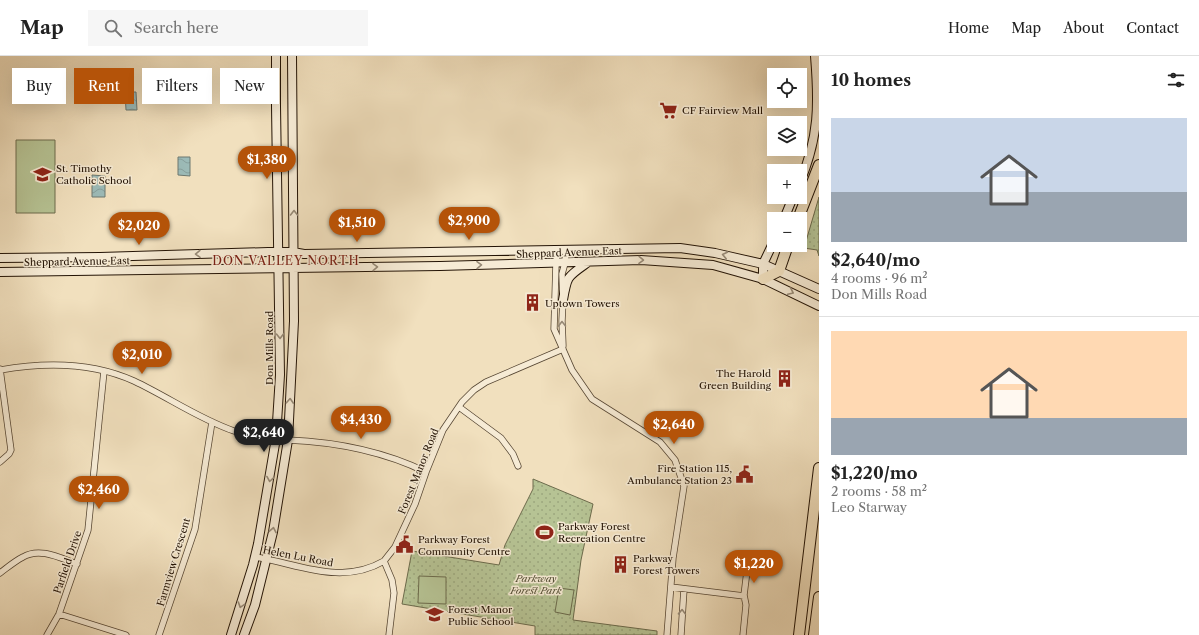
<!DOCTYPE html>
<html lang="en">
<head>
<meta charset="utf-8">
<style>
	body { margin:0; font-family:"Libre Caslon Text",serif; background:#f6f6f6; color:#222; height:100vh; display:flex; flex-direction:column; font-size:15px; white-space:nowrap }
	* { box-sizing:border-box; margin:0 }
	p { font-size:13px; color:#767676 }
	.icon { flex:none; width:22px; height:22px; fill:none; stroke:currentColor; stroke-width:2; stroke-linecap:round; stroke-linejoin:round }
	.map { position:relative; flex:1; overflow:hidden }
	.details { display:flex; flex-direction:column; background:#fff; width:380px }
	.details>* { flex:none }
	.hud { position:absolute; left:12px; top:12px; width:380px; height:36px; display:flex; gap:8px }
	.buttons { position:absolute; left:767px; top:12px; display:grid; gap:8px }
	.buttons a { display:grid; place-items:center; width:40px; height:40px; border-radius:0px; background:#fff; box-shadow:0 4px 16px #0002; font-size:20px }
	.price { position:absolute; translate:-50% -34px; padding:0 9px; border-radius:14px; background:#b45309; color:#fff; font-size:13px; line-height:26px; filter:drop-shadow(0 1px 2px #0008) }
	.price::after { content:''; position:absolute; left:50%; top:24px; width:12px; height:9px; margin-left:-6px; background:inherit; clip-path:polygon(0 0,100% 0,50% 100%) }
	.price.selected { background:#222; color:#fff }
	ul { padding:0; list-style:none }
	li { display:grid; align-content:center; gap:8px; height:212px; padding:0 12px }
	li+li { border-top:1px solid #e0e0e0 }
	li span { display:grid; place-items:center; height:124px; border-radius:0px; color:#555 }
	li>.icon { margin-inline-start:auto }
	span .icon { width:72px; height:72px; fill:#fffc; stroke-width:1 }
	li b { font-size:17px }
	h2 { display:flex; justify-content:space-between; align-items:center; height:48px; padding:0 12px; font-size:17px }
	.chip { padding:0 14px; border-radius:0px; background:#fff; box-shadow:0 4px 16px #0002; font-size:14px; line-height:36px }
	.chip.selected { background:#b45309; color:#fff }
	header { display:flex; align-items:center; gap:24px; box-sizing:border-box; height:56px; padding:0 20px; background:#fff; border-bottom:1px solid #e0e0e0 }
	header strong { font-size:19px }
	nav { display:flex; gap:22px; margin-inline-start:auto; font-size:14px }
	.search { width:280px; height:36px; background:#f6f6f6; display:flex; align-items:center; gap:10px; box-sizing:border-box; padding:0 14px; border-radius:0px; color:#767676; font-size:15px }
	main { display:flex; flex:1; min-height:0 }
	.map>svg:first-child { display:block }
	.grass { fill:url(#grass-dots); stroke:#6c6b4c }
	.garden { fill:#b6c394; stroke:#6c6b4c }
	.water { fill:url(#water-waves); stroke:#6c7870 }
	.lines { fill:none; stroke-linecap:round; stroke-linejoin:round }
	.street-casing { stroke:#564633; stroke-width:7 }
	.secondary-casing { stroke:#231305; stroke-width:10 }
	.highway-casing { stroke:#231305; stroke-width:12 }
	.street { stroke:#f6ebd5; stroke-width:5.5 }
	.secondary { stroke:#f6ebd5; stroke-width:8 }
	.highway { stroke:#f1e0be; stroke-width:10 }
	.oneway { stroke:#978a77 }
	.labels { text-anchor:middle; stroke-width:3; stroke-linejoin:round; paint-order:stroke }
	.poi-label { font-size:10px; fill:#231305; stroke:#f6ebd5; text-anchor:start }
	.street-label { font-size:10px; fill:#231305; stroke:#f6ebd5 }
	.park-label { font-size:10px; font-style:italic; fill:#565137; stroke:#f6ebd5 }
	.quarter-label { font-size:12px; letter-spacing:1px; fill:#7a1f14; stroke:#f6ebd5 }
</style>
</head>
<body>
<header>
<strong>Map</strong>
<div class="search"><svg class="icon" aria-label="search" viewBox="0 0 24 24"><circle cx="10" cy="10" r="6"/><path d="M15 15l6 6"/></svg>Search here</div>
<nav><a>Home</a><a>Map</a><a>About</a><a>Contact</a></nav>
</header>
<main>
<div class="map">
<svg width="819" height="579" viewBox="0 0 819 579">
	<defs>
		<pattern id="grass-dots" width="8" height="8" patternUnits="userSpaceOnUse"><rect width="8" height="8" fill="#b6c394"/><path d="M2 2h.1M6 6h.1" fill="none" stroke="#9ca77e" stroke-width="1.8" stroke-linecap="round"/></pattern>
		<pattern id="water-waves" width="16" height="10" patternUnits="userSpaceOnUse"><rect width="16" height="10" fill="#9cbbb8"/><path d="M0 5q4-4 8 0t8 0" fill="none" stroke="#86a09d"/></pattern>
	</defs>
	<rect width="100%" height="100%" fill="#f1e0be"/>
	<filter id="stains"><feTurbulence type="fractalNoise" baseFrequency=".005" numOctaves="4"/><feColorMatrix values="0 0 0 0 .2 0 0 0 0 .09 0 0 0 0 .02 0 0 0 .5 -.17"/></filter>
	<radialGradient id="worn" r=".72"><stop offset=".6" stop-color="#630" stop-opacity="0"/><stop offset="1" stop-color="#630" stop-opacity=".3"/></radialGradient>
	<!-- grass -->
	<path class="grass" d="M819 141V200L817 194 804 192Z
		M533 423 593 448 581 504 573 564 657 575V579H535V570L402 548 412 495 499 509 505 489 533 433Z"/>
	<!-- garden -->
	<path class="garden" d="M16 84H55V157H16Z
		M419 520 446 521V548L418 547Z
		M559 532 574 534 570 559 555 556Z"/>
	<!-- water -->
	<path class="water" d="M125 36H136L137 54H126Z
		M178 101H190V120L178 119Z
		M92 119 105 120V141H92Z"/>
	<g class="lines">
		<defs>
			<path id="street" d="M557 194 556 207 554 273 572 314 592 343 660 386 675 404 684 430 673 502 667 579
				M563 290 562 265 563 244 562 218 565 207 566 194
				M0 314C45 306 92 306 134 325 168 341 199 363 234 375 248 380 262 381 276 382
				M459 351 501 382 513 398 518 410
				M288 384C335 386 383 395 426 416
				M0 406 9 398 11 394 0 313
				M255 501C299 508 341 530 384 505
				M0 517C8 511 15 505 23 501 40 491 60 502 77 508
				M671 531 744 540
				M59 558 126 579
				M47 579 59 558 88 474 104 315
				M159 579 195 473 212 366
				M389 579 394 537 392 524 384 505 395 491 415 448 426 416 443 374 462 346 474 334 486 326 563 293
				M681 579 684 533
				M743 579 746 549 744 539 747 515"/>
			<path id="secondary" d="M800 126C819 81 819 48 815 0
				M784 163 793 141
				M0 202 100 201 268 196H293L304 198 680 192 715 197 763 208 819 233
				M0 216 440 210 641 204 713 209 763 223 819 250
				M763 223V208L774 185
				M563 244C567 220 567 221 587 207
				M231 579 253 509 258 488 276 382 280 319 276 50V0
				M244 579 255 549 273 476 288 384 294 265 292 0"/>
			<path id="highway" d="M798 163 819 109
				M763 223 779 215 788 189
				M799 579 819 412
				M814 579 819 541"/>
		</defs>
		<!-- street casing -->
		<use href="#street" class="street-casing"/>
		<!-- secondary casing -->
		<use href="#secondary" class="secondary-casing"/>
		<!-- highway casing -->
		<use href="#highway" class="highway-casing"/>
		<!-- street -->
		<use href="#street" class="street"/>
		<!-- secondary -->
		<use href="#secondary" class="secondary"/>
		<!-- highway -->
		<use href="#highway" class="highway"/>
	</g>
	<!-- one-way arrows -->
	<defs><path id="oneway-chevron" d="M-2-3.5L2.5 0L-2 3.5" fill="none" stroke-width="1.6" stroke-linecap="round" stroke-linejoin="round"/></defs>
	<g class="oneway">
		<use href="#oneway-chevron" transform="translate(294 157) rotate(-90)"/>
		<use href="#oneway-chevron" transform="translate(198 198) rotate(179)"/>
		<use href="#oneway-chevron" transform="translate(725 199) rotate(-167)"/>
		<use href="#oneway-chevron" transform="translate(641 204) rotate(1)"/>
		<use href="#oneway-chevron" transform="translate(479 209) rotate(-1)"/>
		<use href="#oneway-chevron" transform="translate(375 211) rotate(-1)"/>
		<use href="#oneway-chevron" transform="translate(791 236) rotate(25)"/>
		<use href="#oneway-chevron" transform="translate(562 268) rotate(-91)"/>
		<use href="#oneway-chevron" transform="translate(280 280) rotate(89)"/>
		<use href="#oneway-chevron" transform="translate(290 345) rotate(-87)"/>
		<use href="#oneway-chevron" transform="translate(270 423) rotate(99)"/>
		<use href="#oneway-chevron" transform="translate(273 474) rotate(-79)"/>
		<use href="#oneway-chevron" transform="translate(241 549) rotate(108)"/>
		<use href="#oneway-chevron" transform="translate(682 556) rotate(-88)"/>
	</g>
	<!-- icons -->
	<defs>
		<symbol id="supermarket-bare" viewBox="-9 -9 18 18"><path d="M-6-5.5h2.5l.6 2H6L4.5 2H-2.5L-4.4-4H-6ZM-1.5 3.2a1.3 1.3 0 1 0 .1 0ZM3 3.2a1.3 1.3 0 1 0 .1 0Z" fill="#8f2418" stroke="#f6ebd5" stroke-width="2.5" paint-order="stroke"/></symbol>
		<symbol id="school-bare" viewBox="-9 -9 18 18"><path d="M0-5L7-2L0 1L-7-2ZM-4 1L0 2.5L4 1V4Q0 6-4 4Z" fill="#8f2418" stroke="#f6ebd5" stroke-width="2.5" paint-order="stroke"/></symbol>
		<symbol id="building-bare" viewBox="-9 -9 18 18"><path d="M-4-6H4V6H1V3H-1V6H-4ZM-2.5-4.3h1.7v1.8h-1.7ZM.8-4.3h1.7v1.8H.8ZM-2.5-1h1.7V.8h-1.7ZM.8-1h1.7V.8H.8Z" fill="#8f2418" stroke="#f6ebd5" stroke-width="2.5" paint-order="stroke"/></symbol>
		<symbol id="civic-bare" viewBox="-9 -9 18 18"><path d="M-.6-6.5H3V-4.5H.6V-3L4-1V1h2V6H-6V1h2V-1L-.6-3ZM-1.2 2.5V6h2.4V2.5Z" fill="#8f2418" stroke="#f6ebd5" stroke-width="2.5" paint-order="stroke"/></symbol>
		<symbol id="stadium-bare" viewBox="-9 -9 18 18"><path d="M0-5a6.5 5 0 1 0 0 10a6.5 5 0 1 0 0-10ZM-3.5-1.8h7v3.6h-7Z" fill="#8f2418" stroke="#f6ebd5" stroke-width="2.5" paint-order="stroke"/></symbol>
	</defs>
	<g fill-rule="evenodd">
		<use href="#supermarket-bare" x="656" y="42" width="25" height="25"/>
		<use href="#school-bare" x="30" y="106" width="25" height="25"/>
		<use href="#building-bare" x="520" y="234" width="25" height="25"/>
		<use href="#building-bare" x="772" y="310" width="25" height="25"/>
		<use href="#civic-bare" x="732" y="406" width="25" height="25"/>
		<use href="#stadium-bare" x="532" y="464" width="25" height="25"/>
		<use href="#civic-bare" x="392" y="476" width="25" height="25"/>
		<use href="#building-bare" x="608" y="496" width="25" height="25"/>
		<use href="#school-bare" x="422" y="546" width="25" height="25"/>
	</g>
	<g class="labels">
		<!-- poi labels -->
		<g class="poi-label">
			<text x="682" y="58">CF Fairview Mall</text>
			<text x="56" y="116">St. Timothy<tspan x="56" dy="12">Catholic School</tspan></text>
			<text x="545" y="251">Uptown Towers</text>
			<text x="771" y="321" text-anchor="end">The Harold<tspan x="771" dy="12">Green Building</tspan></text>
			<text x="732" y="416" text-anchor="end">Fire Station 115,<tspan x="732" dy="12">Ambulance Station 23</tspan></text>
			<text x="558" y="474">Parkway Forest<tspan x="558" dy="12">Recreation Centre</tspan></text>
			<text x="418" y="487">Parkway Forest<tspan x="418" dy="12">Community Centre</tspan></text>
			<text x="633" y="506">Parkway<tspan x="633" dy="12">Forest Towers</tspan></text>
			<text x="448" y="557">Forest Manor<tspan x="448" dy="12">Public School</tspan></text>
		</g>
		<!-- street labels -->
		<g class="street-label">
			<text transform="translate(569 196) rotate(-2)" y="4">Sheppard Avenue East</text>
			<text transform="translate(77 205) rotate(-1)" y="4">Sheppard Avenue East</text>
			<text transform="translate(269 292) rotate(-90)" y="4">Don Mills Road</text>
			<text transform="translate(418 415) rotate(-68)" y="4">Forest Manor Road</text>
			<text transform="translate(298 500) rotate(11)" y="4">Helen Lu Road</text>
			<text transform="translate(67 506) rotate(-71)" y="4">Parfield Drive</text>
			<text transform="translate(173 506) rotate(-73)" y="4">Farmview Crescent</text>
		</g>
		<!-- park labels -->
		<g class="park-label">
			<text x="536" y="526">Parkway<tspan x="536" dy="12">Forest Park</tspan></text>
		</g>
		<!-- quarter labels -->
		<g class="quarter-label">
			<text x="286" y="209">DON VALLEY NORTH</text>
		</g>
	</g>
	<rect width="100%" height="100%" filter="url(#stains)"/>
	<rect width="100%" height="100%" fill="url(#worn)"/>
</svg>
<div class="buttons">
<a><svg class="icon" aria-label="locate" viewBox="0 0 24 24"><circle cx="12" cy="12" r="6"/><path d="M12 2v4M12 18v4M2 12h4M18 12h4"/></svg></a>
<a><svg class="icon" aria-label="layers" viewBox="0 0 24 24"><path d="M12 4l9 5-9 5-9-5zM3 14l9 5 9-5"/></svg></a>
<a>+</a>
<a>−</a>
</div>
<b class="price" style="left:267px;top:124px">$1,380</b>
<b class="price" style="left:469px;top:185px">$2,900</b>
<b class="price" style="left:357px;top:187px">$1,510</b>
<b class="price" style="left:139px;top:190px">$2,020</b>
<b class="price" style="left:142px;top:319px">$2,010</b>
<b class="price" style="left:361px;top:384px">$4,430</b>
<b class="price" style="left:674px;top:389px">$2,640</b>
<b class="price selected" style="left:264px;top:397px">$2,640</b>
<b class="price" style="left:99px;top:454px">$2,460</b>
<b class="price" style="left:754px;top:528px">$1,220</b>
<div class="hud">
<a class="chip">Buy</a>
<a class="chip selected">Rent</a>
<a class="chip">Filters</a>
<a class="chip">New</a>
</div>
</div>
<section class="details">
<h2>10 homes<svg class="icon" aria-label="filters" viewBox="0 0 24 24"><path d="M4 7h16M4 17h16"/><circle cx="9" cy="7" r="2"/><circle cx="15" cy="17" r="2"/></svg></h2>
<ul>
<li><span style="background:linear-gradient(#c9d6e8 60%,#9aa5b1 0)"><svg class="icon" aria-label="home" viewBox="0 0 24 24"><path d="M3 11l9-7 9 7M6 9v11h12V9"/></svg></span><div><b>$2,640/mo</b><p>4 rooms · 96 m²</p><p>Don Mills Road</p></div></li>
<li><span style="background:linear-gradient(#ffd9b3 70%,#9aa5b1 0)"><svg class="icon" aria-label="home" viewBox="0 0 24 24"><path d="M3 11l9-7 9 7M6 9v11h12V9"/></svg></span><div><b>$1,220/mo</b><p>2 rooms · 58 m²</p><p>Leo Starway</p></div></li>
</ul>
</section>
</main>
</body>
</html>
